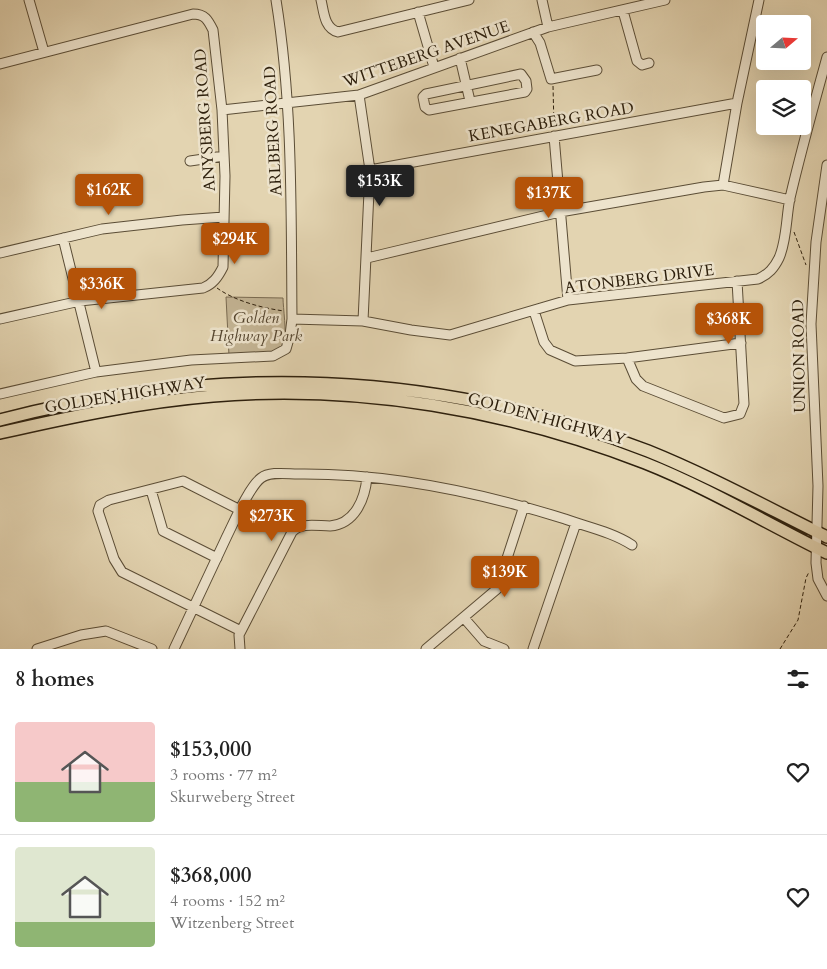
<!DOCTYPE html>
<html lang="en">
<head>
<meta charset="utf-8">
<style>
	body { margin:0; font-family:Cardo,serif; background:#f6f6f6; color:#222; height:100vh; display:flex; flex-direction:column; font-size:19px; white-space:nowrap }
	* { box-sizing:border-box; margin:0 }
	p { font-size:16px; color:#767676 }
	.icon { flex:none; width:28px; height:28px; fill:none; stroke:currentColor; stroke-width:2; stroke-linecap:round; stroke-linejoin:round }
	.map { position:relative; height:649px; overflow:hidden }
	.sheet { display:flex; flex-direction:column; background:#fff; flex:1 }
	.sheet>* { flex:none }
	.needle { width:32px; rotate:71deg }
	.controls { position:absolute; left:756px; top:15px; display:grid; gap:10px }
	.controls a { display:grid; place-items:center; width:55px; height:55px; border-radius:5px; background:#fff; box-shadow:0 5px 20px #0002; font-size:25px }
	.price { position:absolute; translate:-50% -42px; padding:0 11px; border-radius:5px; background:#b45309; color:#fff; font-size:16px; line-height:32px; filter:drop-shadow(0 1px 2px #0008) }
	.price::after { content:''; position:absolute; left:50%; top:30px; width:15px; height:11px; margin-left:-8px; background:inherit; clip-path:polygon(0 0,100% 0,50% 100%) }
	.price.selected { background:#222; color:#fff }
	ul { padding:0; list-style:none }
	li { display:flex; align-items:center; gap:15px; height:125px; padding:0 15px }
	li+li { border-top:1px solid #e0e0e0 }
	li span { display:grid; place-items:center; flex:none; width:140px; height:100px; border-radius:5px; color:#555 }
	li>.icon { margin-inline-start:auto }
	span .icon { width:60px; height:60px; fill:#fffc; stroke-width:1 }
	li b { font-size:21px }
	h2 { display:flex; justify-content:space-between; align-items:center; height:60px; padding:0 15px; font-size:21px }
	.map>svg:first-child { display:block }
	.green { fill:#c4b595; stroke:#796a51 }
	.lines { fill:none; stroke-linecap:round; stroke-linejoin:round }
	.minor-casing { stroke:#5b4d36; stroke-width:11 }
	.major-casing { stroke:#2e200d; stroke-width:14 }
	.path { stroke:#2e200d; stroke-width:1; stroke-dasharray:4 2.5; stroke-linecap:butt }
	.minor { stroke:#ede3cc; stroke-width:9 }
	.major { stroke:#e3d4b1; stroke-width:11 }
	.labels { text-anchor:middle; stroke-width:5; stroke-linejoin:round; paint-order:stroke }
	.street-label { font-size:16px; fill:#2e200d; stroke:#ede3cc }
	.park-label { font-size:16px; font-style:italic; fill:#54452f; stroke:#ede3cc }
</style>
</head>
<body>
<div class="map">
<svg width="827" height="649" viewBox="0 0 827 649">
	<rect width="100%" height="100%" fill="#e3d4b1"/>
	<filter id="stains"><feTurbulence type="fractalNoise" baseFrequency=".004" numOctaves="4"/><feColorMatrix values="0 0 0 0 .2 0 0 0 0 .09 0 0 0 0 .02 0 0 0 .5 -.17"/></filter>
	<radialGradient id="worn" r=".72"><stop offset=".6" stop-color="#630" stop-opacity="0"/><stop offset="1" stop-color="#630" stop-opacity=".3"/></radialGradient>
	<!-- green -->
	<path class="green" d="M226 297 283 298C283 307 287 334 284 342 280 358 243 355 229 356Z"/>
	<g class="lines">
		<defs>
			<path id="minor" d="M29 0 44 52
				M321 0C324 12 324 28 338 32L469 0
				M542 0 548 27
				M623 11 637 61 642 65 649 63
				M418 12 434 67
				M533 32 540 43 551 79 597 70
				M460 58 470 101
				M0 64 193 14C205 14 208 20 213 30L222 110 225 176 223 267C218 277 213 284 203 288L80 301 0 319
				M521 74 526 81 527 89 525 92 429 110 425 107 423 97 426 94Z
				M359 95 370 170 363 321
				M222 110 359 95 548 27 665 0
				M554 136 568 300
				M190 161 224 156
				M827 165 816 242 811 324 818 486 816 563 818 579 827 596
				M370 170 737 103
				M723 185 737 103 759 0
				M63 238 96 372
				M0 253 102 229 182 220 224 217
				M367 258 560 212 704 187 723 185 790 200
				M534 311 544 342 550 350 575 361 627 358 741 343
				M292 319 363 321 411 330 450 335 568 300 758 279C769 274 774 268 779 258 787 240 786 217 790 198 801 151 814 104 827 57
				M627 358 636 379 643 386 724 418 740 414 744 404 737 281
				M0 394 96 372 191 360 273 356 286 349 290 335 292 319C291 213 293 105 276 0
				M151 490 163 531 217 558
				M240 510 183 481 109 500 100 505 98 511 114 559 122 572 241 631
				M464 618 484 641 504 649
				M37 649 81 635 106 631 152 649
				M174 649C192 611 209 574 227 536 234 522 249 487 261 478 270 471 287 474 298 474 388 473 479 492 565 519 587 527 612 532 632 545
				M240 649 239 635 292 532C301 522 317 526 330 526 355 524 365 499 367 477
				M426 649 497 589 524 506
				M533 649 576 523"/>
			<path id="major" d="M0 420C218 363 438 370 648 451 710 476 768 508 827 537
				M0 433C70 417 141 402 213 396 358 384 509 410 645 463 708 488 766 523 827 553"/>
		</defs>
		<!-- minor casing -->
		<use href="#minor" class="minor-casing"/>
		<!-- major casing -->
		<use href="#major" class="major-casing"/>
		<!-- path -->
		<path class="path" d="M553 86 554 127
			M794 232 806 265
			M217 288C235 301 262 308 284 311
			M780 649 798 620 806 578 809 572"/>
		<!-- minor -->
		<use href="#minor" class="minor"/>
		<!-- major -->
		<use href="#major" class="major"/>
	</g>
	<g class="labels">
		<!-- street labels -->
		<g class="street-label">
			<text transform="translate(426 53) rotate(-19)" y="6">WITTEBERG AVENUE</text>
			<text transform="translate(204 120) rotate(-94)" y="6">ANYSBERG ROAD</text>
			<text transform="translate(551 121) rotate(-10)" y="6">KENEGABERG ROAD</text>
			<text transform="translate(272 131) rotate(-93)" y="6">ARLBERG ROAD</text>
			<text transform="translate(639 278) rotate(-7)" y="6">ATONBERG DRIVE</text>
			<text transform="translate(798 356) rotate(-91)" y="6">UNION ROAD</text>
			<text transform="translate(125 394) rotate(-9)" y="6">GOLDEN HIGHWAY</text>
			<text transform="translate(547 418) rotate(15)" y="6">GOLDEN HIGHWAY</text>
		</g>
		<!-- park labels -->
		<g class="park-label">
			<text x="256" y="323">Golden<tspan x="256" dy="18">Highway Park</tspan></text>
		</g>
	</g>
	<rect width="100%" height="100%" filter="url(#stains)"/>
	<rect width="100%" height="100%" fill="url(#worn)"/>
</svg>
<div class="controls">
<a><svg class="needle" viewBox="-14 -14 28 28"><path d="M0-13l5 13h-10z" fill="#e53935"/><path d="M0 13l5-13h-10z" fill="#767676"/></svg></a>
<a><svg class="icon" aria-label="layers" viewBox="0 0 24 24"><path d="M12 4l9 5-9 5-9-5zM3 14l9 5 9-5"/></svg></a>
</div>
<b class="price selected" style="left:380px;top:207px">$153K</b>
<b class="price" style="left:109px;top:216px">$162K</b>
<b class="price" style="left:549px;top:219px">$137K</b>
<b class="price" style="left:235px;top:265px">$294K</b>
<b class="price" style="left:102px;top:310px">$336K</b>
<b class="price" style="left:729px;top:345px">$368K</b>
<b class="price" style="left:272px;top:542px">$273K</b>
<b class="price" style="left:505px;top:598px">$139K</b>
</div>
<section class="sheet">
<h2>8 homes<svg class="icon" aria-label="filters" viewBox="0 0 24 24"><path d="M4 7h16M4 17h16"/><circle cx="9" cy="7" r="2"/><circle cx="15" cy="17" r="2"/></svg></h2>
<ul>
<li><span style="background:linear-gradient(#f6c9c9 60%,#8fb573 0)"><svg class="icon" aria-label="home" viewBox="0 0 24 24"><path d="M3 11l9-7 9 7M6 9v11h12V9"/></svg></span><div><b>$153,000</b><p>3 rooms · 77 m²</p><p>Skurweberg Street</p></div><svg class="icon" aria-label="heart" viewBox="0 0 24 24"><path d="M12 20l-8-8c-3-5 5-10 8-4 3-6 11-1 8 4z"/></svg></li>
<li><span style="background:linear-gradient(#dfe7d0 75%,#8fb573 0)"><svg class="icon" aria-label="home" viewBox="0 0 24 24"><path d="M3 11l9-7 9 7M6 9v11h12V9"/></svg></span><div><b>$368,000</b><p>4 rooms · 152 m²</p><p>Witzenberg Street</p></div><svg class="icon" aria-label="heart" viewBox="0 0 24 24"><path d="M12 20l-8-8c-3-5 5-10 8-4 3-6 11-1 8 4z"/></svg></li>
</ul>
</section>
</body>
</html>
